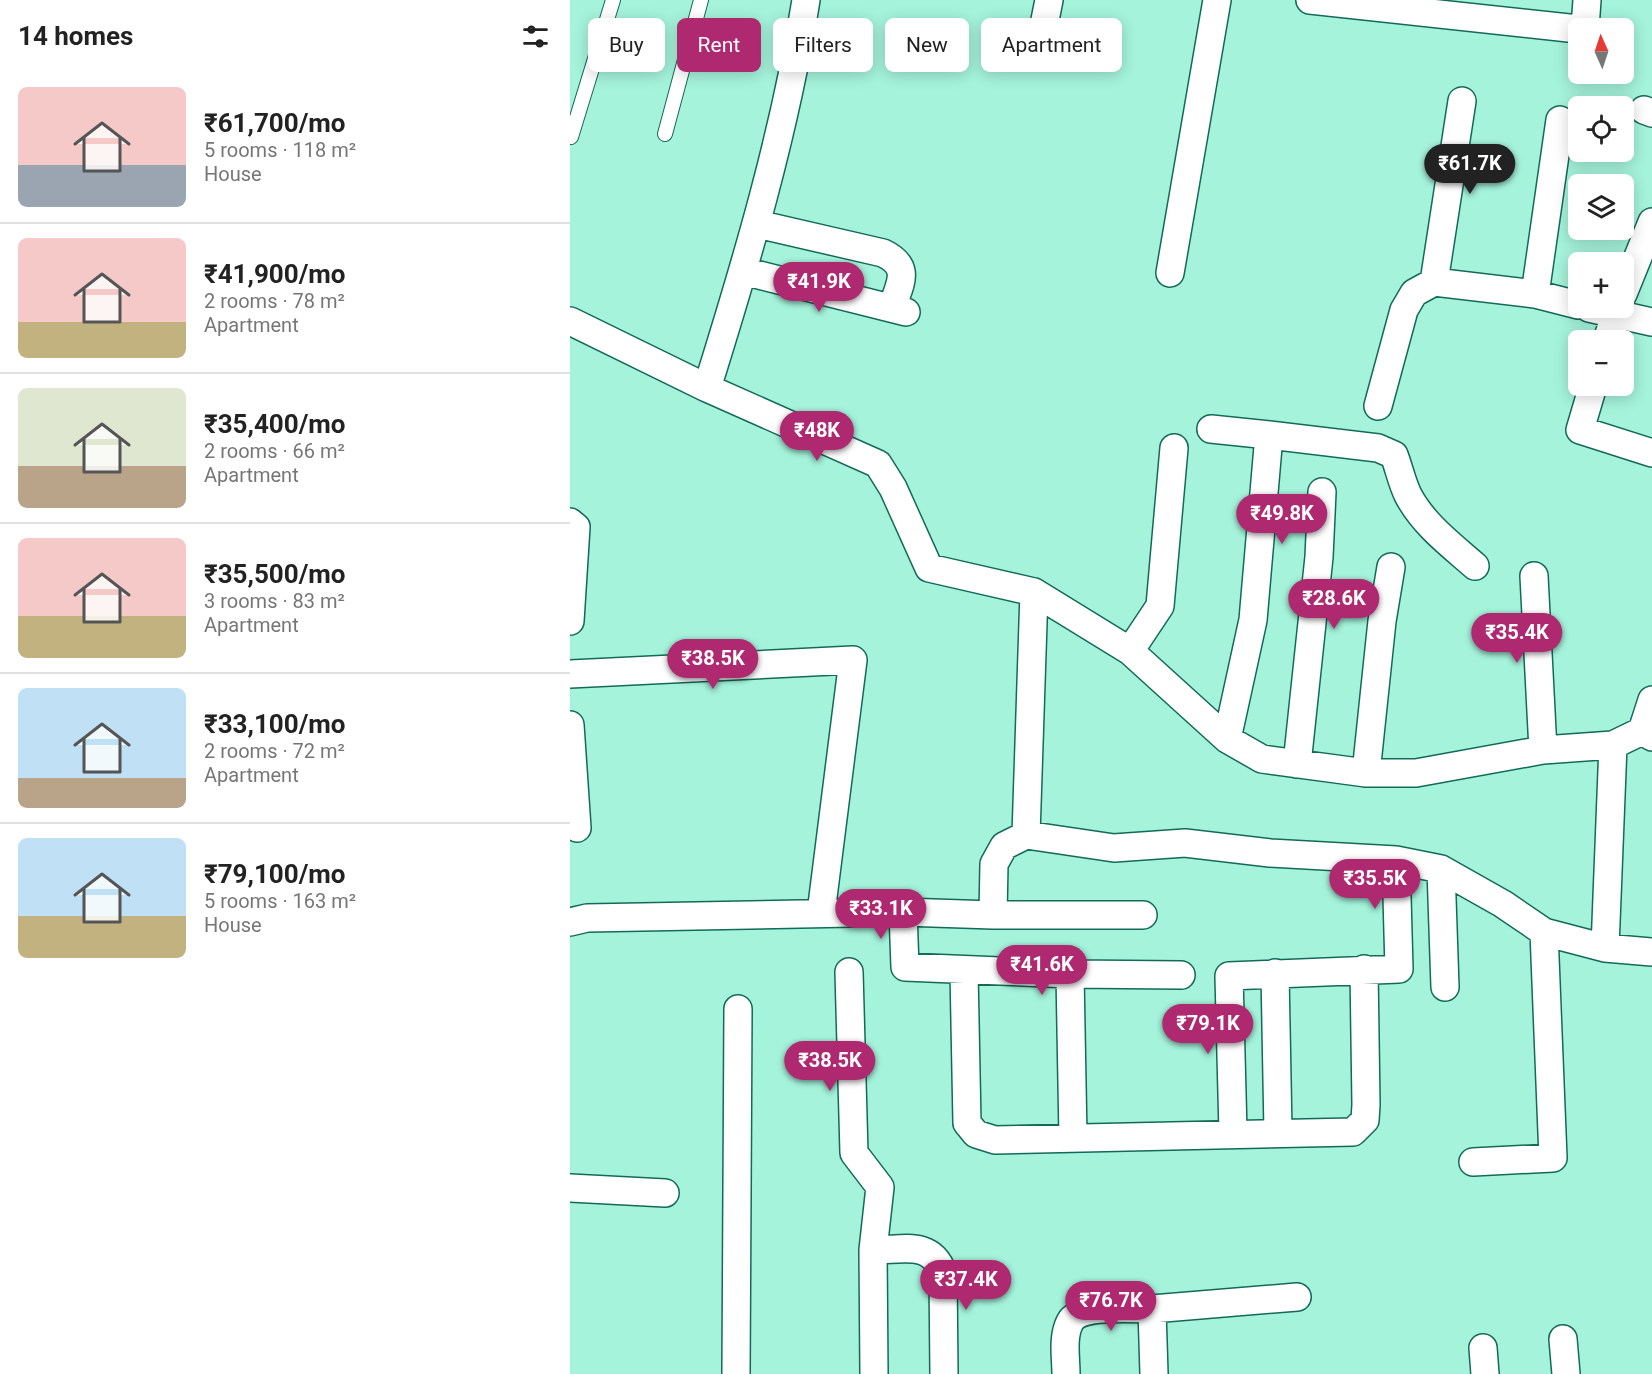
<!DOCTYPE html>
<html lang="en">
<head>
<meta charset="utf-8">
<style>
	body { margin:0; font-family:Roboto,sans-serif; background:#f2f2f2; color:#222; height:100vh; display:flex; flex-direction:column; font-size:22px; white-space:nowrap }
	* { box-sizing:border-box; margin:0 }
	p { font-size:20px; color:#767676 }
	.icon { flex:none; width:33px; height:33px; fill:none; stroke:currentColor; stroke-width:2; stroke-linecap:round; stroke-linejoin:round }
	.map { position:relative; flex:1; overflow:hidden }
	.sheet { display:flex; flex-direction:column; background:#fff; width:570px }
	.sheet>* { flex:none }
	.hud { position:absolute; left:18px; top:18px; width:570px; height:54px; display:flex; gap:12px }
	.needle { width:39px; rotate:357deg }
	.buttons { position:absolute; left:998px; top:18px; display:grid; gap:12px }
	.buttons a { display:grid; place-items:center; width:66px; height:66px; border-radius:9px; background:#fff; box-shadow:0 3px 15px #0003; font-size:30px }
	.price { position:absolute; translate:-50% -51px; padding:0 14px; border-radius:21px; background:#af2970; color:#fff; font-size:20px; line-height:39px; filter:drop-shadow(0 2px 3px #0008) }
	.price::after { content:''; position:absolute; left:50%; top:36px; width:18px; height:14px; margin-left:-9px; background:inherit; clip-path:polygon(0 0,100% 0,50% 100%) }
	.price.on { background:#222; color:#fff }
	ul { padding:0; list-style:none }
	li { display:flex; align-items:center; gap:18px; height:150px; padding:0 18px }
	li+li { border-top:2px solid #e0e0e0 }
	li span { display:grid; place-items:center; flex:none; width:168px; height:120px; border-radius:9px; color:#555 }
	li>.icon { margin-inline-start:auto }
	span .icon { width:72px; height:72px; fill:#fffc; stroke-width:1 }
	li b { font-size:26px }
	h2 { display:flex; justify-content:space-between; align-items:center; height:72px; padding:0 18px; font-size:26px }
	.chip { padding:0 21px; border-radius:9px; background:#fff; box-shadow:0 3px 15px #0003; font-size:21px; line-height:54px }
	.chip.on { background:#af2970; color:#fff }
	main { display:flex; flex:1; min-height:0 }
	.map>svg:first-child { display:block }
	.lines { fill:none; stroke-linecap:round; stroke-linejoin:round }
	.service-casing { stroke:#136a57; stroke-width:16 }
	.minor-casing { stroke:#136a57; stroke-width:30 }
	.service { stroke:#fff; stroke-width:14 }
	.minor { stroke:#fff; stroke-width:27 }
</style>
</head>
<body>
<main>
<section class="sheet">
<h2>14 homes<svg class="icon" aria-label="filters" viewBox="0 0 24 24"><path d="M4 7h16M4 17h16"/><circle cx="9" cy="7" r="2"/><circle cx="15" cy="17" r="2"/></svg></h2>
<ul>
<li><span style="background:linear-gradient(#f6c9c9 65%,#9aa5b1 0)"><svg class="icon" aria-label="home" viewBox="0 0 24 24"><path d="M3 11l9-7 9 7M6 9v11h12V9"/></svg></span><div><b>₹61,700/mo</b><p>5 rooms · 118 m²</p><p>House</p></div></li>
<li><span style="background:linear-gradient(#f6c9c9 70%,#c2b280 0)"><svg class="icon" aria-label="home" viewBox="0 0 24 24"><path d="M3 11l9-7 9 7M6 9v11h12V9"/></svg></span><div><b>₹41,900/mo</b><p>2 rooms · 78 m²</p><p>Apartment</p></div></li>
<li><span style="background:linear-gradient(#dfe7d0 65%,#b9a48a 0)"><svg class="icon" aria-label="home" viewBox="0 0 24 24"><path d="M3 11l9-7 9 7M6 9v11h12V9"/></svg></span><div><b>₹35,400/mo</b><p>2 rooms · 66 m²</p><p>Apartment</p></div></li>
<li><span style="background:linear-gradient(#f6c9c9 65%,#c2b280 0)"><svg class="icon" aria-label="home" viewBox="0 0 24 24"><path d="M3 11l9-7 9 7M6 9v11h12V9"/></svg></span><div><b>₹35,500/mo</b><p>3 rooms · 83 m²</p><p>Apartment</p></div></li>
<li><span style="background:linear-gradient(#bfe0f5 75%,#b9a48a 0)"><svg class="icon" aria-label="home" viewBox="0 0 24 24"><path d="M3 11l9-7 9 7M6 9v11h12V9"/></svg></span><div><b>₹33,100/mo</b><p>2 rooms · 72 m²</p><p>Apartment</p></div></li>
<li><span style="background:linear-gradient(#bfe0f5 65%,#c2b280 0)"><svg class="icon" aria-label="home" viewBox="0 0 24 24"><path d="M3 11l9-7 9 7M6 9v11h12V9"/></svg></span><div><b>₹79,100/mo</b><p>5 rooms · 163 m²</p><p>House</p></div></li>
</ul>
</section>
<div class="map">
<svg width="1082" height="1374" viewBox="0 0 1082 1374">
	<rect width="100%" height="100%" fill="#a5f3db"/>
	<g class="lines">
		<defs>
			<path id="service" d="M95 134 131 0
				M1 137 43 0"/>
			<path id="minor" d="M740 0 1008 29
				M475 20 479 0
				M1015 28 1017 0
				M1074 110 1082 113
				M187 224 313 253C342 267 330 283 322 308
				M173 271 336 312
				M600 273 647 0
				M864 282 892 101
				M965 294 990 120
				M1053 294 1082 222
				M1019 308 1082 322
				M0 321 137 388 308 464 323 488 359 568 464 592 560 651 657 739 692 759 796 773H846L973 750 1043 745 1072 731 1082 737
				M1037 340 1048 308
				M1023 386 1010 430 1082 453
				M137 388C177 260 215 132 236 0
				M808 406 834 310 844 293 864 282 965 294 1008 305
				M641 429 699 435 683 620 657 739
				M699 435 808 448 824 455C829 468 832 483 838 495 853 524 881 545 905 566
				M0 522 6 527 0 621
				M964 576 973 750
				M560 651 590 606 604 448
				M0 674 283 660 251 913
				M0 725 7 828
				M1072 731 1082 700
				M727 764 749 557 752 492
				M796 773 812 621 821 567
				M456 835 464 592
				M871 869 875 987
				M333 912 335 967 500 974 611 975
				M423 915H573
				M0 922 17 918 333 912 423 915 424 864 434 846 456 835 544 848 615 843 700 853 826 860 871 869 933 904 974 932 1035 948 1043 745
				M1035 948 1082 952
				M394 971 397 1123 406 1134 425 1140 783 1132 795 1120 796 1105 794 969
				M279 972 284 1153 310 1187 303 1250 304 1374
				M705 973 708 1132
				M500 974 503 1138
				M663 1133 659 976 829 969 826 860
				M903 1162 983 1158 974 932
				M0 1188 95 1193
				M303 1250C334 1250 361 1240 373 1273L374 1374
				M582 1309 727 1297
				M993 1339 996 1374
				M913 1348 915 1374
				M166 1374 168 1009
				M496 1374C496 1358 492 1337 500 1322 509 1304 563 1309 582 1309L584 1374"/>
		</defs>
		<!-- service casing -->
		<use href="#service" class="service-casing"/>
		<!-- minor casing -->
		<use href="#minor" class="minor-casing"/>
		<!-- service -->
		<use href="#service" class="service"/>
		<!-- minor -->
		<use href="#minor" class="minor"/>
	</g>
</svg>
<div class="buttons">
<a><svg class="needle" viewBox="-14 -14 28 28"><path d="M0-13l5 13h-10z" fill="#e53935"/><path d="M0 13l5-13h-10z" fill="#767676"/></svg></a>
<a><svg class="icon" aria-label="locate" viewBox="0 0 24 24"><circle cx="12" cy="12" r="6"/><path d="M12 2v4M12 18v4M2 12h4M18 12h4"/></svg></a>
<a><svg class="icon" aria-label="layers" viewBox="0 0 24 24"><path d="M12 4l9 5-9 5-9-5zM3 14l9 5 9-5"/></svg></a>
<a>+</a>
<a>−</a>
</div>
<b class="price on" style="left:900px;top:195px">₹61.7K</b>
<b class="price" style="left:249px;top:313px">₹41.9K</b>
<b class="price" style="left:247px;top:462px">₹48K</b>
<b class="price" style="left:712px;top:545px">₹49.8K</b>
<b class="price" style="left:764px;top:630px">₹28.6K</b>
<b class="price" style="left:947px;top:664px">₹35.4K</b>
<b class="price" style="left:143px;top:690px">₹38.5K</b>
<b class="price" style="left:805px;top:910px">₹35.5K</b>
<b class="price" style="left:311px;top:940px">₹33.1K</b>
<b class="price" style="left:472px;top:996px">₹41.6K</b>
<b class="price" style="left:638px;top:1055px">₹79.1K</b>
<b class="price" style="left:260px;top:1092px">₹38.5K</b>
<b class="price" style="left:396px;top:1311px">₹37.4K</b>
<b class="price" style="left:541px;top:1332px">₹76.7K</b>
<div class="hud">
<a class="chip">Buy</a>
<a class="chip on">Rent</a>
<a class="chip">Filters</a>
<a class="chip">New</a>
<a class="chip">Apartment</a>
</div>
</div>
</main>
</body>
</html>
